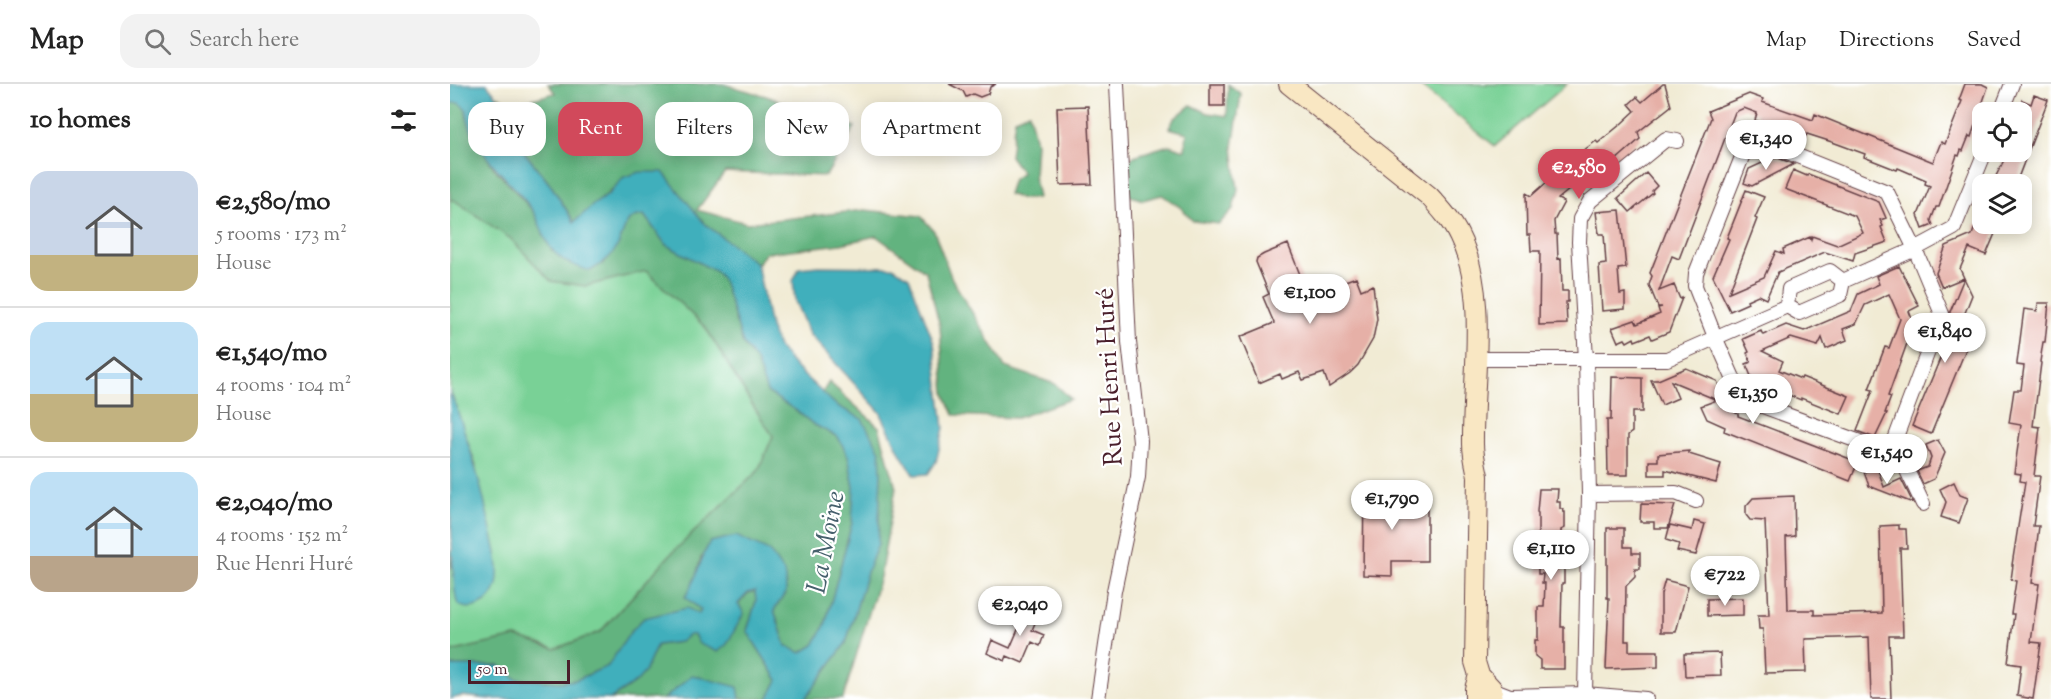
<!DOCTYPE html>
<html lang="en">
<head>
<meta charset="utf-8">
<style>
	body { margin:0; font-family:"Sorts Mill Goudy",serif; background:#f2f2f2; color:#222; height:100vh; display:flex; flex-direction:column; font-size:22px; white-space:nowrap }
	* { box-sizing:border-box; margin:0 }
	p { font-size:20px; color:#767676 }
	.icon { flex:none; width:33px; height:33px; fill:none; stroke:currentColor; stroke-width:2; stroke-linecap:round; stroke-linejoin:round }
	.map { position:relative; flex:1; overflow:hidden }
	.side { display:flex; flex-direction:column; background:#fff; width:450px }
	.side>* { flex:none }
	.hud { position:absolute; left:18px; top:18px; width:570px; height:54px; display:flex; gap:12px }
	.controls { position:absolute; left:1522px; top:18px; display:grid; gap:12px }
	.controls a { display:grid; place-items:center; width:60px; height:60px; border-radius:12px; background:#fff; box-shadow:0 3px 15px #0003; font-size:30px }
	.scale { position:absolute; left:18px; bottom:15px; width:102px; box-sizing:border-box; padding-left:6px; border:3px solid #4a1f2b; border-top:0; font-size:16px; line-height:21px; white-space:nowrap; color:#4a1f2b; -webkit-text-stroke:4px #fff; paint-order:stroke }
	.price { position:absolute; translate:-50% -51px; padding:0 14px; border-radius:21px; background:#fff; color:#222; font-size:20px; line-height:39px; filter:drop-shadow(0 2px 3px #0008) }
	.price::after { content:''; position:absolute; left:50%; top:36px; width:18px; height:14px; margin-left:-9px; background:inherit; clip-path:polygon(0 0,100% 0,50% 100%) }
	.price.selected { background:#d1495b; color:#fff }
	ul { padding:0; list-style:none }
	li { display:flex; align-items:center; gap:18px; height:150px; padding:0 30px }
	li+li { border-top:2px solid #e0e0e0 }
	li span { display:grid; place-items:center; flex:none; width:168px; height:120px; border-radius:18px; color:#555 }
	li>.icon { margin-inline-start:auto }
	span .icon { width:72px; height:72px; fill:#fffc; stroke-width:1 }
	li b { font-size:26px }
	h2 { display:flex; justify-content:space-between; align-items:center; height:72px; padding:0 30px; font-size:26px }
	.tag { padding:0 21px; border-radius:18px; background:#fff; box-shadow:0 3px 15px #0003; font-size:21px; line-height:54px }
	.tag.selected { background:#d1495b; color:#fff }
	header { display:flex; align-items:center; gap:36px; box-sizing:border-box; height:84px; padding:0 30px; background:#fff; border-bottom:2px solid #e0e0e0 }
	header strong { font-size:28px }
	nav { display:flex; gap:33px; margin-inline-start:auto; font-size:21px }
	.search { width:420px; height:54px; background:#f2f2f2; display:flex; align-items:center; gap:15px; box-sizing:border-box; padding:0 21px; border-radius:18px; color:#767676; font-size:22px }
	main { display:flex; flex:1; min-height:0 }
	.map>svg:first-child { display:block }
	.green { fill:#79d196; stroke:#627860; stroke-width:1.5 }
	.forest { fill:#62b37f; stroke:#566955; stroke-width:1.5 }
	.water { fill:#40afbc; stroke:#456774; stroke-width:1.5 }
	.building { fill:#e6b0a7 }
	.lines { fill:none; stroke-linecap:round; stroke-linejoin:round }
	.street-casing { stroke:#633e44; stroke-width:16 }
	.secondary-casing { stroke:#633e44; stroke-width:22 }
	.street { stroke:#fff; stroke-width:14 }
	.secondary { stroke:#f9e7c3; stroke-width:20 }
	.labels { text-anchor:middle; stroke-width:4.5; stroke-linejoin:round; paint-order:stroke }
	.street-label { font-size:26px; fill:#4a1f2b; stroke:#fff }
	.water-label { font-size:27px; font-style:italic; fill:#46606c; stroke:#fff }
</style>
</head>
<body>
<header>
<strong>Map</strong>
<div class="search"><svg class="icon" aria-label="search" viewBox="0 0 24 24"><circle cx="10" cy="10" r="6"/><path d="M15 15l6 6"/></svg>Search here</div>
<nav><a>Map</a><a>Directions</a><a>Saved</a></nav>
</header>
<main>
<section class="side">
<h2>10 homes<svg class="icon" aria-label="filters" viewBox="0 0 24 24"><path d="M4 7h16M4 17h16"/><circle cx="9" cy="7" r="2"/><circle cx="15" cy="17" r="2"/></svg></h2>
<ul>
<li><span style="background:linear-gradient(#c9d6e8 70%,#c2b280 0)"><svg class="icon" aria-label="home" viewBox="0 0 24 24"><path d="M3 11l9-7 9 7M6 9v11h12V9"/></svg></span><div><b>€2,580/mo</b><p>5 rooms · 173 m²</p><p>House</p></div></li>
<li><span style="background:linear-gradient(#bfe0f5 60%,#c2b280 0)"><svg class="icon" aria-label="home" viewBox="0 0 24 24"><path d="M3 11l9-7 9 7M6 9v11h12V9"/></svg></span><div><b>€1,540/mo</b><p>4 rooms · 104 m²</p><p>House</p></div></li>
<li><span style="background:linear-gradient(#bfe0f5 70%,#b9a48a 0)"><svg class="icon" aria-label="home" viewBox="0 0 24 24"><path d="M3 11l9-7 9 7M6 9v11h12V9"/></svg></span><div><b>€2,040/mo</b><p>4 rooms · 152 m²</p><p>Rue Henri Huré</p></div></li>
</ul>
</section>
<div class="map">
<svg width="1601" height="615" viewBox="0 0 1601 615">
	<rect width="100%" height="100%" fill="#fff"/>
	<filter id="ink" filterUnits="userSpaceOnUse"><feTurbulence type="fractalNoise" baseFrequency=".0167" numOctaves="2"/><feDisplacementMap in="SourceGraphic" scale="12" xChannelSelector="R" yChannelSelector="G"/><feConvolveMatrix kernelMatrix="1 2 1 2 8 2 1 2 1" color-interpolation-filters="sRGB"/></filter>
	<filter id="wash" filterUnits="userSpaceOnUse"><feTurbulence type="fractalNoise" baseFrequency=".008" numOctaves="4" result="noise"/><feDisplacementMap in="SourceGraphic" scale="24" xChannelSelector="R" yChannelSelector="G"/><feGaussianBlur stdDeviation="1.35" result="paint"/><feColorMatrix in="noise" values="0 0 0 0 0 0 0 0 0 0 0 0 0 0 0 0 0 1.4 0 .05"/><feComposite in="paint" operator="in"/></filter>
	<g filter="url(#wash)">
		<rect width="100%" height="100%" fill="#f1ebd4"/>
		<!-- green -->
		<path class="green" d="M968 0H1117L1045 62Z
			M0 116H4L61 155 101 197 136 202 196 187 256 244 300 317 323 352 308 387 220 471 150 548 105 565 66 553 0 568V466L2 484 26 382 0 306Z"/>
		<!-- forest -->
		<path class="forest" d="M98 0H273L316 12 405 43 376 92 275 88 247 126 297 139 415 126 471 132 484 147 502 195 555 283 605 300 621 315 567 334 504 331 495 310 490 242 476 188 426 152 391 160 316 169 307 180 255 140 240 122 174 93C159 110 142 124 124 138L102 103 59 49 46 11C65 24 84 14 105 9Z
			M778 0 791 10 783 63 788 106 783 125 769 140 743 137 731 124 712 111 693 116 677 111 676 79 684 72 719 61 735 66 737 49 719 44 724 35 741 21 758 29 777 32Z
			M9 18 16 25 17 34 35 70 44 84 84 128 102 167 153 180C158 174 164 167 168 160 176 145 173 133 194 131L216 161 267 188 274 199 293 260 306 277 317 308 347 327 363 340 388 353 398 372 404 403 402 439 375 541 364 561 351 569 336 562 324 526 336 508 251 473 245 497 235 513 251 526 249 530 158 582 126 596 110 598 66 595 50 582H0V568L66 553 105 565 150 548 220 471 308 387 323 352 300 317 256 244 196 187 136 202 101 197 61 155 4 116H0V19Z
			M579 28 586 58 584 93 588 114 572 115 558 110 563 95 572 89 560 72 565 34Z
			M379 298 429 343 446 404 430 493 393 615H355L396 559 417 488 428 460 431 390 412 336 386 321 372 309Z
			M305 507 306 517 297 547 328 596 318 615H290L287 603 221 609 214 615H160C190 597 193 593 207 561L230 558 239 550 244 551 288 521 298 509Z"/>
		<!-- water -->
		<path class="water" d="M0 0H37L46 11 59 49 102 103 124 138 144 120 158 111 174 93 190 88H213L255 140 307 180 320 243 328 263 347 285 386 321 412 335 430 367 431 390 428 460 417 488 396 559 355 615H318L328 596 297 547 306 517 305 507 298 509 288 520 294 529 277 560 268 568 249 560 244 551H239L230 558 207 561 195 588 186 598 160 615H40L12 612 0 615V582H50L66 595 110 598 126 596 158 582 181 547 194 534 237 524 249 530 251 526 235 513C247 496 249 476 260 458L286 452 319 467 334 488 336 501V508L324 526 336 562 351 569 364 561 375 541 402 439 404 403 398 372 388 353 363 340 347 327 317 308 306 277 293 260 274 199 267 188 216 161 194 131C173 133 176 145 168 161 162 173 152 180 140 187 126 182 114 179 104 168 94 158 91 140 83 127 60 94 20 68 16 25L9 19H0Z
			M368 182 443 183 459 193 484 259 494 344 486 378 478 390 464 391 451 371 430 328 359 250 345 217 343 197 349 184Z
			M0 306C17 351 30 396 40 442 44 461 51 482 47 501 44 510 38 518 30 521 23 524 14 525 8 520 0 509 0 334 0 306Z
			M242 591 288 603 290 615H214Z"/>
		<g id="blocks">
			<!-- building -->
			<path class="building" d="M499 0H546L540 3 538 10 530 13 523 10 516 13 513 7Z
				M760 0H774V22H760Z
				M1213 0H1215L1221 22 1188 48 1190 55 1158 83 1156 81 1146 89 1143 86 1108 115 1114 118 1104 137 1105 150H1107L1108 175 1111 174 1112 207H1118V218H1116L1117 240 1089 241 1090 167H1081L1080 151H1077L1076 109 1081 112 1129 70 1146 57 1148 59 1171 40 1185 27 1179 20 1187 13 1192 18Z
				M1515 0H1532L1538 3 1521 53 1519 52 1513 67 1511 66 1509 72 1507 71 1489 123H1486L1481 136 1483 141 1473 145 1468 131 1480 102 1475 100 1476 96 1448 84 1447 86 1414 73 1415 70 1385 59 1357 50 1355 54 1341 48 1340 50 1319 42 1305 36 1307 29 1294 24 1285 28 1229 175 1222 172 1209 207 1224 201 1230 215 1232 214 1219 248 1202 255 1200 251 1185 257 1184 254 1177 258 1175 255 1168 258 1162 244 1185 236 1187 240 1210 230 1208 224 1212 223H1208L1199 201 1202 192 1200 189 1261 34 1258 27 1299 10 1313 15 1312 18 1363 36 1365 30 1483 78 1491 58 1495 60 1512 17 1509 16Z
				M1584 11 1598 16 1566 99 1563 97 1562 100H1542L1558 68H1572V16L1581 20Z
				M638 22 642 100 610 101 607 23Z
				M1325 73 1344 80 1302 102 1294 99 1299 85Z
				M1343 86 1357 92 1358 90 1429 118 1436 134 1430 136 1433 142 1431 143 1437 158 1405 169 1403 177 1375 168 1328 188 1316 215 1308 211 1297 216 1298 219 1280 227 1263 192 1279 155 1277 154 1296 106 1314 113 1305 134 1307 135 1279 208 1314 193 1326 167 1334 170 1333 165 1360 153 1361 156 1362 152 1387 161 1413 149 1405 132 1335 105Z
				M1196 89 1207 102 1202 107 1203 109 1180 128 1168 114Z
				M1170 126 1176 184 1168 185 1170 210 1175 209V225L1152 227 1149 181 1156 180 1154 150H1149L1146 128Z
				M1526 140H1549L1536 171 1519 164 1510 185 1514 194 1492 203 1486 189 1496 162 1522 151Z
				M838 160 858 211 906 193 911 206 923 201 927 235 923 255 908 281 900 289 879 303 874 289 853 296 849 288 832 295 830 290 809 299 790 253 824 239 813 213 819 210 806 178 807 174 814 170Z
				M1449 182 1469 222 1459 227 1464 240 1438 312 1441 313 1435 329H1437L1425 354 1407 347 1423 306 1419 305 1435 263 1439 264 1450 235 1439 210 1415 221 1406 240 1393 245 1397 256 1376 265 1372 254 1368 262 1341 254 1312 267 1333 277 1329 286 1351 295 1352 293 1399 312 1391 330 1351 314V316L1303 297 1296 280 1301 278 1297 269 1299 268 1293 255 1311 247 1313 251 1336 241 1354 247 1401 227 1408 210 1429 200 1426 192Z
				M1514 194 1522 211 1511 239 1518 242 1510 263 1516 265 1481 350 1462 342 1497 258 1493 256 1498 241 1500 228Z
				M1588 219H1599L1595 258H1593L1590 278 1591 279 1583 342 1590 343 1584 392H1590L1583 442H1589L1582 499 1589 500 1581 558 1591 559 1583 615 1567 612 1571 581 1558 579 1564 530H1561L1566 497 1561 496 1563 481H1562L1575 398 1570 397 1571 390 1564 389 1571 341 1559 339 1564 306H1571L1574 282 1567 281V279L1574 225 1587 227Z
				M1236 284 1267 297 1279 325 1288 330V332L1408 378 1400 397 1274 347 1275 343 1257 335 1251 322 1267 316 1221 297 1228 314 1212 321 1201 296H1208Z
				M1162 293 1192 294V328H1182V348L1178 351V391H1158L1157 336H1161Z
				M1488 356 1495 369 1484 395 1473 400 1467 387 1478 383 1481 374 1476 361Z
				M1239 367V370L1271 380 1266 399 1215 386V391H1199V377H1208V370Z
				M1427 383 1434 403 1451 395 1463 419 1419 402 1414 388Z
				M1504 398 1510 411 1518 414 1509 439 1491 433 1496 418 1490 405Z
				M914 401H943V419L977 420V477H942V492L913 491Z
				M1089 405H1108L1107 418H1110V425H1114L1113 428H1115V444L1111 446V477H1114V499H1112L1111 543H1114V585H1090V576L1085 572V556H1088V523H1094L1095 499H1092L1093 490H1088V429L1087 428Z
				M1344 412 1345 452 1336 453 1338 526H1364V531L1432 529 1430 442 1449 441V445H1456L1457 464H1450L1453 552H1439L1441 615H1421L1419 553 1355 555 1356 588 1315 589 1313 545H1309L1308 531H1319L1315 437 1300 436 1296 431V422L1303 414Z
				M1191 420 1225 421 1218 444H1204V438H1190Z
				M1244 437 1255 440 1246 471 1227 467 1229 460 1216 456 1220 441 1242 446Z
				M1157 444H1174V463H1182V469H1190V485H1185V493L1176 502 1175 557H1179V567H1208V583L1156 585 1159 514H1157Z
				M1215 496 1238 502 1226 548H1211V510Z
				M1293 514V531L1257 532V515Z
				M575 519 591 525 582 546 594 551 590 562 582 558 573 579 557 572 555 577 537 569 542 556 560 564 570 541 566 539Z
				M1270 569 1271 591 1235 592 1234 570Z"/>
		</g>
	</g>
	<g filter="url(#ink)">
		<use href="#blocks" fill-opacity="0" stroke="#633e44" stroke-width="1.5"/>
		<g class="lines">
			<defs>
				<path id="street" d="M1551 28 1562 0
					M1303 58 1315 59 1437 108 1465 165 1492 230 1440 369 1299 317 1288 305 1265 253 1245 202 1246 189 1294 68Z
					M1393 197 1465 165 1504 144 1535 68
					M1337 222 1339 205 1380 187 1393 197
					M1337 222 1349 229 1390 211 1393 197
					M1025 272 1036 275H1217L1337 222
					M1440 369 1451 374 1473 420
					M1139 410 1226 409 1246 417
					M1042 605 1060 612 1135 610 1196 615
					M1135 610 1139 410 1136 275 1129 158 1130 135 1140 117 1216 55 1227 57
					M648 615 664 507 688 393 690 357 679 258 667 0"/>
				<path id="secondary" d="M839 0 979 112C990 124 1002 137 1009 152 1039 211 1022 296 1023 360 1023 371 1026 382 1028 392L1025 578 1029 591 1042 605 1041 615
					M1025 615V605L1029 591"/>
			</defs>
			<!-- street casing -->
			<use href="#street" class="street-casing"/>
			<!-- secondary casing -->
			<use href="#secondary" class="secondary-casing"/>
			<!-- street -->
			<use href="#street" class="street"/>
			<!-- secondary -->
			<use href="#secondary" class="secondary"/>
		</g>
	</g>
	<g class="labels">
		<!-- street labels -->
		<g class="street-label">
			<text transform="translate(658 293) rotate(-93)" y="9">Rue Henri Huré</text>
		</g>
		<!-- water labels -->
		<g class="water-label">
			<text transform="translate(375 458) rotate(-79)" y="9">La Moine</text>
		</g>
	</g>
</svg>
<div class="controls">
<a><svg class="icon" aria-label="locate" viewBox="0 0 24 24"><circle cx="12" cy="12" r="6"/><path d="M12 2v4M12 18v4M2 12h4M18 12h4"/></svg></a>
<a><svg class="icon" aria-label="layers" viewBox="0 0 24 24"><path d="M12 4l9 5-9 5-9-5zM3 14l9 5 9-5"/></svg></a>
</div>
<div class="scale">50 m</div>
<b class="price" style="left:1316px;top:87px">€1,340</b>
<b class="price selected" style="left:1129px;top:116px">€2,580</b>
<b class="price" style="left:860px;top:241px">€1,100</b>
<b class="price" style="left:1495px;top:280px">€1,840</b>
<b class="price" style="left:1303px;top:341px">€1,350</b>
<b class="price" style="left:1437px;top:401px">€1,540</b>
<b class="price" style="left:942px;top:447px">€1,790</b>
<b class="price" style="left:1101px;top:497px">€1,110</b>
<b class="price" style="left:1275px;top:523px">€722</b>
<b class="price" style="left:570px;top:553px">€2,040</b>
<div class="hud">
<a class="tag">Buy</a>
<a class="tag selected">Rent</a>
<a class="tag">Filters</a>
<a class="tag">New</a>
<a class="tag">Apartment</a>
</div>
</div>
</main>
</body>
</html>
